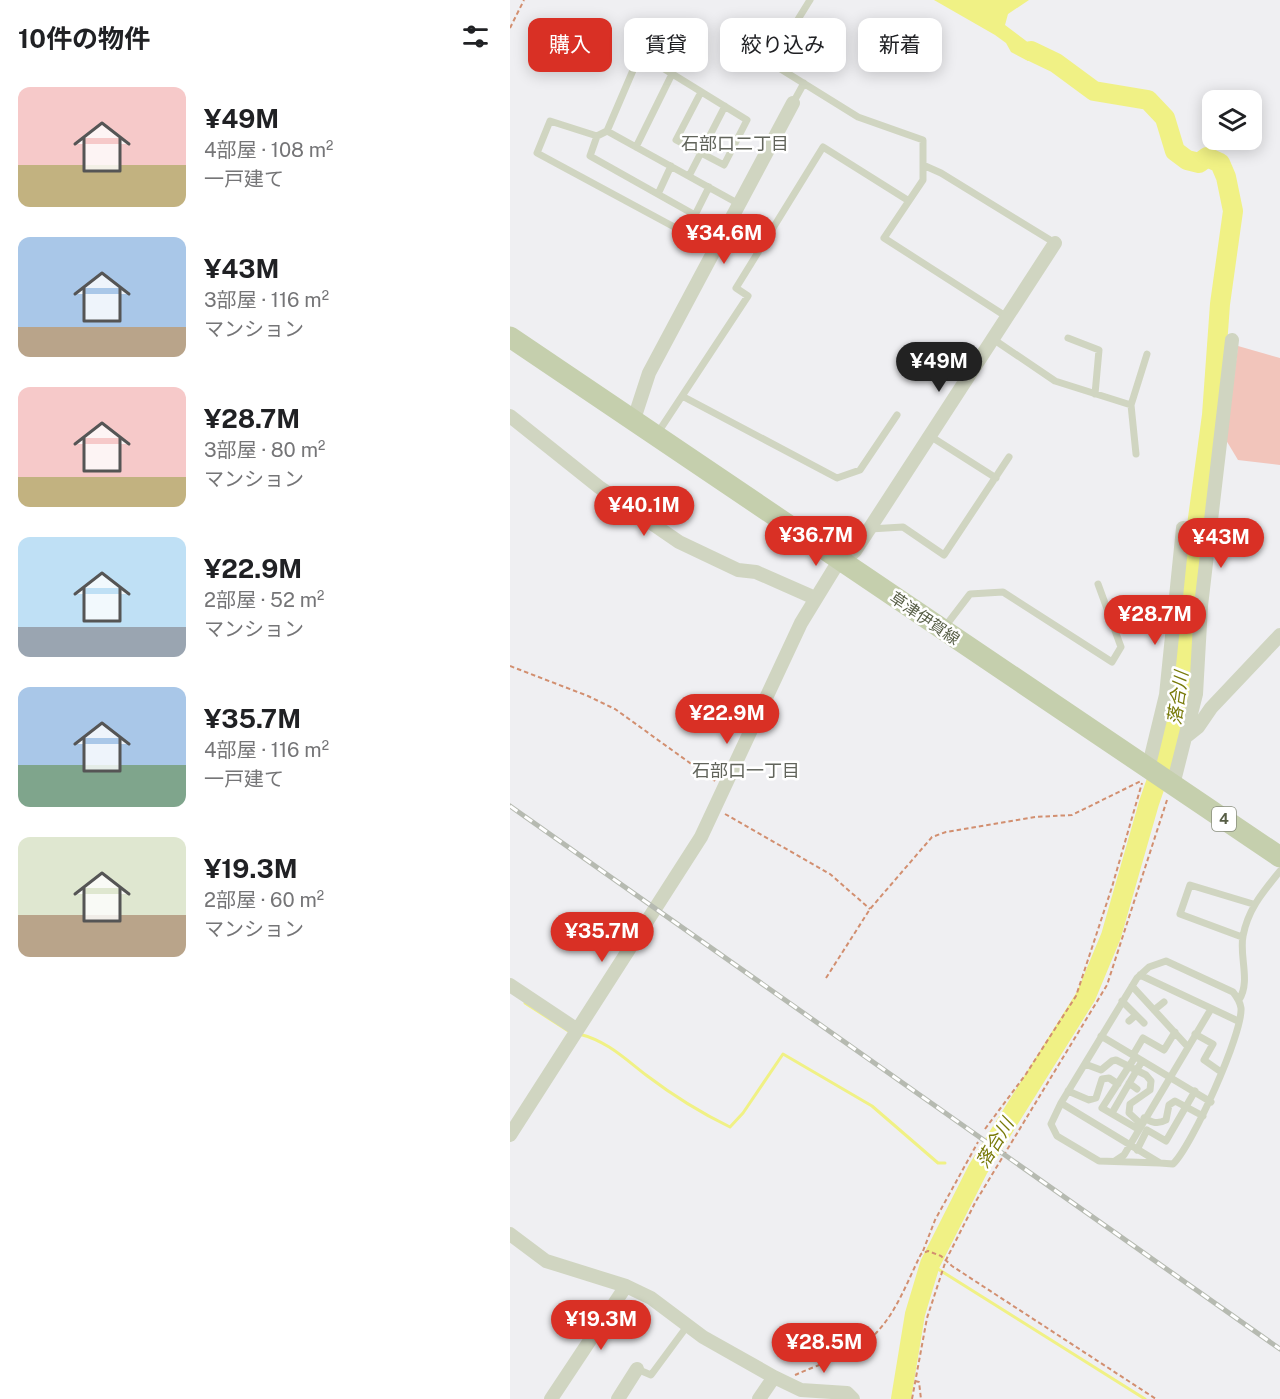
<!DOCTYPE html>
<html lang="ja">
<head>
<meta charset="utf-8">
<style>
	body { margin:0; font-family:"Public Sans","Noto Sans JP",sans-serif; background:#f2f2f2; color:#202124; height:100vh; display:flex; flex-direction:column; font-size:22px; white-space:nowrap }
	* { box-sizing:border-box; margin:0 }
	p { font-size:20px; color:#757577 }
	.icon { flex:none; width:33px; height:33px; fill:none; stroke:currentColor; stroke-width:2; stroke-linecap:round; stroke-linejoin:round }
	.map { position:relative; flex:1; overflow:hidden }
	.details { display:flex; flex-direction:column; background:#fff; width:510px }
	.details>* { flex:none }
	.banner { position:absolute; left:18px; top:18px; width:570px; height:54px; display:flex; gap:12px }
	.buttons { position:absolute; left:692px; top:90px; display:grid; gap:12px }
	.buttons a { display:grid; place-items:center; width:60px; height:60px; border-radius:12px; background:#fff; box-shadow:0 3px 15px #0003; font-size:30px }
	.price { position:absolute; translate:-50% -51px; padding:0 14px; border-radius:21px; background:#d93025; color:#fff; font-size:20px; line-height:39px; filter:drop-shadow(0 2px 3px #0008) }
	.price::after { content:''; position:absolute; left:50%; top:36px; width:18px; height:14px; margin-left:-9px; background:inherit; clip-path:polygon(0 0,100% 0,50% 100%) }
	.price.selected { background:#222; color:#fff }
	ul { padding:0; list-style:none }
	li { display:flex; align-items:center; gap:18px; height:150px; padding:0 18px }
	li span { display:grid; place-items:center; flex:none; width:168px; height:120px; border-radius:12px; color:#555 }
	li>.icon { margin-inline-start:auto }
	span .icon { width:72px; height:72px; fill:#fffc; stroke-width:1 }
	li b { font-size:26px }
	h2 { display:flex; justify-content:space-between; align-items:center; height:72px; padding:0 18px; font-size:26px }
	.pill { padding:0 21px; border-radius:12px; background:#fff; box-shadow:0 3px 15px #0003; font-size:21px; line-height:54px }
	.pill.selected { background:#d93025; color:#fff }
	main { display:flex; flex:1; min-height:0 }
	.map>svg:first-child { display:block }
	.green { fill:#f2c5bb }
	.water { fill:#f0f185 }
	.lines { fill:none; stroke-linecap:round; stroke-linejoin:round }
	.stream { stroke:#f0f185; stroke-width:3 }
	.river { stroke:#f0f185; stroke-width:20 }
	.path { stroke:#d28f70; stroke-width:2; stroke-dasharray:4.5 3; stroke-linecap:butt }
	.lane { stroke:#d0d5c1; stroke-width:7 }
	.street { stroke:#d0d5c1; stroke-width:14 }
	.primary { stroke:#c5cfad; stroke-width:21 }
	.rail-casing { stroke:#b6bab1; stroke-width:5 }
	.rail { stroke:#fff; stroke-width:3; stroke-dasharray:9; stroke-linecap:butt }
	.labels { text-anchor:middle; stroke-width:5; stroke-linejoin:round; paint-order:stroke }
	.shield { fill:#fff; stroke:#898e7e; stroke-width:1.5 }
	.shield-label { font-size:15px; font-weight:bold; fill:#575e46 }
	.street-label { font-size:16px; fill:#575e46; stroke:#fff }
	.neighbourhood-label { font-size:18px; fill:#61645b; stroke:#fff }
	.water-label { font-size:18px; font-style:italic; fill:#787a09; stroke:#fff }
</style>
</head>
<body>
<main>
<section class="details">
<h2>10件の物件<svg class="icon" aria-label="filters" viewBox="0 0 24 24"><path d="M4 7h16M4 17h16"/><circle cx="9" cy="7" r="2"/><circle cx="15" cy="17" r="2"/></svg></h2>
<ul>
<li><span style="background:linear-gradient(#f6c9c9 65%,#c2b280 0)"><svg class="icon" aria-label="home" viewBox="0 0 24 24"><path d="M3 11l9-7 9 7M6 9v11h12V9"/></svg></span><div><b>¥49M</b><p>4部屋 · 108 m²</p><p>一戸建て</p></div></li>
<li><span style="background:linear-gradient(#a9c7e8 75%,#b9a48a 0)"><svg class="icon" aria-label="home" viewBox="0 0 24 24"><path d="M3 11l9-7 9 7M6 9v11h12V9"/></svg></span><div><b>¥43M</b><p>3部屋 · 116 m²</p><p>マンション</p></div></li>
<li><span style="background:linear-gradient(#f6c9c9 75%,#c2b280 0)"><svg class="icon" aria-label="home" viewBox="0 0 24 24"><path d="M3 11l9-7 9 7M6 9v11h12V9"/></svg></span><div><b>¥28.7M</b><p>3部屋 · 80 m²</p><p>マンション</p></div></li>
<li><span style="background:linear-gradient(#bfe0f5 75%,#9aa5b1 0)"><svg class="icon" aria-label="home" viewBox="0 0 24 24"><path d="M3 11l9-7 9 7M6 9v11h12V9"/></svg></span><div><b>¥22.9M</b><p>2部屋 · 52 m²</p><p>マンション</p></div></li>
<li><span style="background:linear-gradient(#a9c7e8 65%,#7fa58c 0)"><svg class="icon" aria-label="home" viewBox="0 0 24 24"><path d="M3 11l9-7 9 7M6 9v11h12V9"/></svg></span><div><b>¥35.7M</b><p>4部屋 · 116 m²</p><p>一戸建て</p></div></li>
<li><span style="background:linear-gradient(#dfe7d0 65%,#b9a48a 0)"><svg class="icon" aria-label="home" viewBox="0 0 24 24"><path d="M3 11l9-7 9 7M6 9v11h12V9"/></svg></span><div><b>¥19.3M</b><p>2部屋 · 60 m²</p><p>マンション</p></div></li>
</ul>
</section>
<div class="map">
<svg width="770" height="1399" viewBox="0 0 770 1399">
	<rect width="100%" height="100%" fill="#efeff2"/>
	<!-- green -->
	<path class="green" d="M728 346 770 358V465L728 460 716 440Z"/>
	<!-- water -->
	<path class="water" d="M424 0H519L498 14 495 25 532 53 547 61 543 63 523 58 518 61 501 52 496 43 485 35Z"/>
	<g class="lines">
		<!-- stream -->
		<path class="stream" d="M15 1003 60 1032
			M69 1034C97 1041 114 1058 136 1075 161 1094 191 1113 220 1127L233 1113 273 1054 362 1106 428 1163H435
			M420 1264 635 1399"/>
		<!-- river -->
		<path class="river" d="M391 1399 405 1314 420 1264 468 1169 576 996 601 936 639 803 669 716 683 555 702 415 710 304 723 211 716 177 710 163 697 157 689 163 677 160 665 151 655 118 638 100 584 91 546 63 521 51"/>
		<!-- path -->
		<path class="path" d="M0 28 14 0
			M0 666 78 696 105 709 205 781
			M215 814 320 874 360 909
			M316 978 360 909 422 837 436 832 525 817 562 815 631 781
			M475 1129 516 1074 566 996 602 887 632 783
			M413 1251 425 1220 468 1142
			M285 1375C311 1363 347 1354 367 1332 387 1311 398 1280 411 1254L418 1251 431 1256 442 1266 646 1399
			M405 1381 409 1382 411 1399
			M402 1399 417 1318 436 1260 466 1201 597 985 657 800"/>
		<!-- lane -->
		<path class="lane" d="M300 0 261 63 348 117 413 140V165
			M191 92 166 140 214 165 237 120 130 54 97 131 229 204
			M283 103 294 83
			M97 131 87 136 80 156 185 215 199 187
			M87 136 40 121 27 153 192 242
			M126 147 162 74
			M179 176 215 106
			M148 194 161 166
			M497 317 374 238 413 180V165L431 173 545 243
			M558 338 589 350 585 394
			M483 339 545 381 621 405
			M172 396 327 478 350 470 387 415
			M147 434 238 296 226 288 313 147 399 201
			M420 436 486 478
			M626 454 621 405 637 354
			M360 529 393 527 434 555 499 457
			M434 628 460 594 493 592 602 662 611 647 588 584
			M732 937 670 914 680 885 743 904
			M630 975 728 1021
			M622 986 678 1047
			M729 1000C741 981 729 957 733 936 738 909 753 892 770 871
			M612 1001 634 1023
			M644 1010 654 1002
			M619 1021 626 1015
			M685 1034 703 1044 694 1060 711 1072
			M591 1036 701 1102
			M623 1055 633 1038 654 1050 665 1032
			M625 1057 592 1108 628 1129
			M575 1064 591 1070 602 1061 606 1060 636 1075 641 1081 640 1090 620 1104 619 1113 631 1124
			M619 1083 627 1089
			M558 1091 579 1100 586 1098 592 1079 599 1078 608 1084
			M551 1103 650 1163 663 1164C682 1146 733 1033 731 1008 730 1001 727 997 723 992L656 961 639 967 627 978 551 1103 541 1124 547 1136 589 1161 650 1163
			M602 1113 632 1061
			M634 1118C642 1122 647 1125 656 1120L659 1105 665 1101 693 1116
			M627 1150 637 1130 656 1141 685 1091
			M605 1161 614 1155 701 1009
			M127 1369 141 1375 178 1325"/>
		<!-- street -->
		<path class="street" d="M0 416 89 487 169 542 228 570 246 572 305 598
			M124 419 139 373 283 103
			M678 735 688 727 701 708 770 635
			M638 769 656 695 673 528
			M663 785 686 694 691 606 722 340
			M0 985 66 1029
			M0 1135 191 837 291 623 324 569 345 551 545 243
			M0 1234 36 1261 116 1286 141 1298 193 1337 264 1377 249 1399
			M264 1377 291 1390 337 1393 343 1399
			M41 1399 116 1286
			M108 1399 127 1369"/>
		<!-- primary -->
		<path class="primary" d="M0 337 770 857"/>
		<defs>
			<path id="rail" d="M0 806 770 1349"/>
		</defs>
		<!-- rail casing -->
		<use href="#rail" class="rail-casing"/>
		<!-- rail -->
		<use href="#rail" class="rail"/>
	</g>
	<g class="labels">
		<!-- shield labels -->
		<rect class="shield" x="702" y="807" width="24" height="24" rx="4.5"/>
		<g class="shield-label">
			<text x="714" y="824">4</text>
		</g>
		<!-- street labels -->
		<g class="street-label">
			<text transform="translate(415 618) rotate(34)" y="6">草津伊賀線</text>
		</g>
		<!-- neighbourhood labels -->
		<g class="neighbourhood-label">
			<text x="225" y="150">石部口二丁目</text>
			<text x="236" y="777">石部口一丁目</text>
		</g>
		<!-- water labels -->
		<g class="water-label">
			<text transform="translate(668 698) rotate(-82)" y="6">落合川</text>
			<text transform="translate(485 1143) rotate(-59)" y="6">落合川</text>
		</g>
	</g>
</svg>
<div class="buttons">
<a><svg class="icon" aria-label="layers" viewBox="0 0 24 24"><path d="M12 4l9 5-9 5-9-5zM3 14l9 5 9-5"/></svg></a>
</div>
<b class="price" style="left:214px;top:265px">¥34.6M</b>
<b class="price selected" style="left:429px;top:393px">¥49M</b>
<b class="price" style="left:134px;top:537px">¥40.1M</b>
<b class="price" style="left:306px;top:567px">¥36.7M</b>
<b class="price" style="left:711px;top:569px">¥43M</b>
<b class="price" style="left:645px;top:646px">¥28.7M</b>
<b class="price" style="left:217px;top:745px">¥22.9M</b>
<b class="price" style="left:92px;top:963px">¥35.7M</b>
<b class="price" style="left:91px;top:1351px">¥19.3M</b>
<b class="price" style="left:314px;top:1374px">¥28.5M</b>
<div class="banner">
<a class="pill selected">購入</a>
<a class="pill">賃貸</a>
<a class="pill">絞り込み</a>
<a class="pill">新着</a>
</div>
</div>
</main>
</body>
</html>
